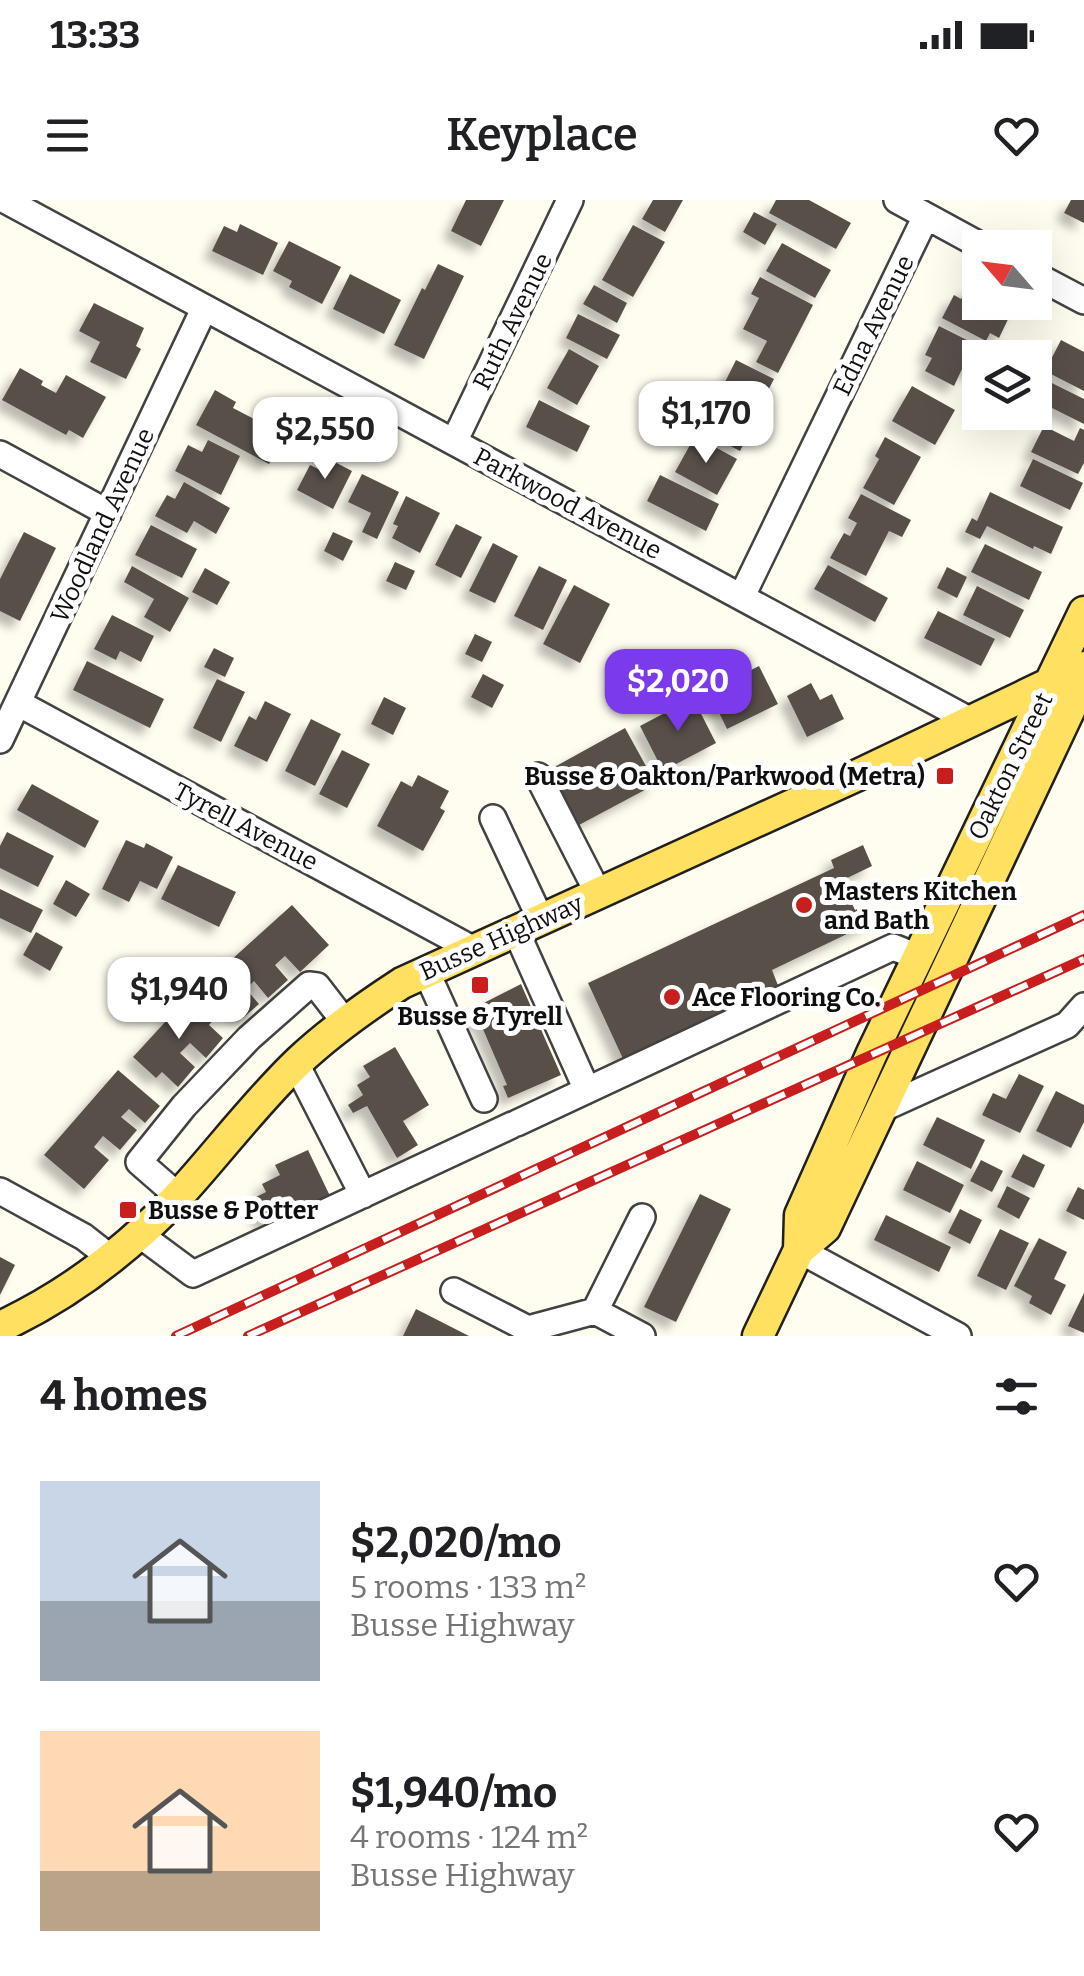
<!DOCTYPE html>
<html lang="en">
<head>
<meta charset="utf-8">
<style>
	body { margin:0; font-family:Bitter,serif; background:#f2f2f2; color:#202124; height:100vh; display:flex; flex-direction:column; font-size:38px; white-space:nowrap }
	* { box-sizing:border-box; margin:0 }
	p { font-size:32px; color:#757577 }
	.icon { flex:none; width:55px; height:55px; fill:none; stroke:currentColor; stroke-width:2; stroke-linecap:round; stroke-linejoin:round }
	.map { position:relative; height:1136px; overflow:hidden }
	.details { display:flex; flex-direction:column; background:#fff; flex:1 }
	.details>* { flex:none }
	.needle { width:65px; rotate:298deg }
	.buttons { position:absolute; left:962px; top:30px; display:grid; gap:20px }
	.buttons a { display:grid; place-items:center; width:90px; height:90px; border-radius:0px; background:#fff; box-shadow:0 10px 40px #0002; font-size:50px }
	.price { position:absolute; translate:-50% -85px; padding:0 22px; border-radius:20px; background:#fff; color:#222; font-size:32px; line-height:65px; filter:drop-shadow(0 2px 5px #0008) }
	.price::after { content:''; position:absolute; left:50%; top:60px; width:30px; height:22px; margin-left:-15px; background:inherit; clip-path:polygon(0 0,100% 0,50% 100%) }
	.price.current { background:#7c3aed; color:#fff }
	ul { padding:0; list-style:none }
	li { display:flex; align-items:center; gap:30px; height:250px; padding:0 40px }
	li span { display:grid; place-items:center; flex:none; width:280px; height:200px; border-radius:0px; color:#555 }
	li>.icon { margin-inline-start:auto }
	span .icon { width:120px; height:120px; fill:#fffc; stroke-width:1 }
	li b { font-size:42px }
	h2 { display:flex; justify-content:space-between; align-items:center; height:120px; padding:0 40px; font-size:42px }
	.status { display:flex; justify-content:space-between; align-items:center; height:70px; padding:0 50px; background:#fff; direction:ltr }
	.status svg { height:28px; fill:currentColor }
	header { display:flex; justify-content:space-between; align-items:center; height:130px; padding:0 40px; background:#fff; font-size:45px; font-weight:600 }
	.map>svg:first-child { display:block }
	.building { fill:#58504a; filter:url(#shadow) }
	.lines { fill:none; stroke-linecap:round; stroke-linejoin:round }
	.minor-casing { stroke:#424242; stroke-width:30 }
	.major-casing { stroke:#202020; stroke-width:35 }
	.minor { stroke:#fff; stroke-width:25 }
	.major { stroke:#ffe060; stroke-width:30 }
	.rail-casing { stroke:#c81e1e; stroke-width:10 }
	.rail { stroke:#fff; stroke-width:6; stroke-dasharray:19; stroke-linecap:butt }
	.poi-dot { fill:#c81e1e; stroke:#fff; stroke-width:4 }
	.labels { text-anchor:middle; stroke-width:10; stroke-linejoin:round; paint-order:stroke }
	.street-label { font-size:25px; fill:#0f0f0f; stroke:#fff }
	.poi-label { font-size:25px; font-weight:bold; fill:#0f0f0f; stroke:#fff; text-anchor:start }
</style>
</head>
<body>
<div class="status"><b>13:33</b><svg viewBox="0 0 49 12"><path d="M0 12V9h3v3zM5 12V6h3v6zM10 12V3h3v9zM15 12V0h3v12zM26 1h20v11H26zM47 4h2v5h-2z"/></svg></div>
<header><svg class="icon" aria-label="menu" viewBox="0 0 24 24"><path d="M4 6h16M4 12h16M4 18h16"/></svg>Keyplace<svg class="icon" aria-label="heart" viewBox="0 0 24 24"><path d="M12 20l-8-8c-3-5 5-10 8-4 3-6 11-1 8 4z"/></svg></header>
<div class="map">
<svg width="1084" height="1136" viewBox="0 0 1084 1136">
	<defs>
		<filter id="shadow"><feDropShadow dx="-8" dy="8" stdDeviation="5" flood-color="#0004"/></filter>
	</defs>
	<rect width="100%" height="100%" fill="#fffdf0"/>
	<!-- building -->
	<path class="building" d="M466 0H504L481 46 451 31Z
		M653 0H683L665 32 642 19Z
		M776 0H809L851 23 836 49 769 13Z
		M1071 0H1084V23L1064 13Z
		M754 12 777 24 765 45 743 32Z
		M240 24 278 43 263 75 212 51 224 26 237 32Z
		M633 25 665 42 633 97 602 80Z
		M289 41 341 67 322 104 289 87 292 81 273 71Z
		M782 43 831 70 815 98 766 71Z
		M438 64 464 76 424 159 394 145 422 88 425 90Z
		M350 74 401 100 384 134 333 109Z
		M760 77 813 105 778 173 756 162 767 141 743 129 759 98 751 94Z
		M594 85 627 103 617 123 583 104Z
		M968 86 980 92V102H1000L1013 109 999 138 990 133 986 141 942 118 954 95 961 99Z
		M94 103 144 128 136 146 141 149 126 179 90 162 100 142 79 131Z
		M578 114 620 135 607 159 566 138Z
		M939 126 969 141 962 154 980 164 975 174 963 167 954 186 925 171 932 158 925 155Z
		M1061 140 1084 152V191L1045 171Z
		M569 149 599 166 577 205 547 188Z
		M736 160 774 179 762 202 724 184Z
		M20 168 43 181 41 185 56 193 66 175 106 197 83 238 69 230 66 235 2 200Z
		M1052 183 1084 199V224L1042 203Z
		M912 186 955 210 935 245 892 221Z
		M215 190 236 202 233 208 285 235 269 264 196 225Z
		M716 191 759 213 740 251 697 229Z
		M539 200 590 226 577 252 526 227Z
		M1044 226 1074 241 1080 228 1084 230V263L1078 274 1031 252Z
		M695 236 737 259 717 295 675 272Z
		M885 237 921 257 894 305 863 288 879 259 875 256Z
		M208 240 240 256 221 295 175 271 188 245 202 252Z
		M325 257 352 271 333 309 297 290 310 265 318 269Z
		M1033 259 1083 283 1070 310 1020 286Z
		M362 274 399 292 377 339 362 332 371 313 348 302Z
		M660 275 719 304 706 331 647 301Z
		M184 282 230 308 216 334 194 321 187 333 155 316 167 295 175 299Z
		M990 292 1063 327 1051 354 1034 346 1033 349 987 326 980 339 965 332 972 318 977 321Z
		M861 294 911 320 902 337 889 331 866 376 830 358 844 333 850 336 857 323 848 318Z
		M406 296 440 313 420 353 392 338 398 326 393 324Z
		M456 324 482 337 461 378 435 365Z
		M151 325 197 349 182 378 135 355Z
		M24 332 56 348 20 421 0 411V379Z
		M333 332 353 341 343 361 324 351Z
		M493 343 518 356 495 403 469 391Z
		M985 344 1042 372 1029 400 971 372Z
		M395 362 415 371 406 390 386 381Z
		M828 365 888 398 875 422 814 389Z
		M132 366 189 398 170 432 144 417 154 399 124 382Z
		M539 366 567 380 543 430 514 416Z
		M947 367 967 377 957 398 937 388Z
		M205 368 230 382 217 405 192 392Z
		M574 385 610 404 580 463 543 444Z
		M977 386 1024 410 1010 438 963 415Z
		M938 411 995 439 981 466 924 438Z
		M112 415 154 436 141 462 120 451 116 460 94 449Z
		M475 434 492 442 482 462 465 454Z
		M214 448 234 458 225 477 204 467Z
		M87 461 164 499 150 528 73 490Z
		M759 466 778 504 727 529 703 480 726 468 731 480Z
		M483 474 504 485 492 508 471 497Z
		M217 479 245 492 221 542 193 528Z
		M811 483 820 500 832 494 844 519 807 537 787 496Z
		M384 497 406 508 393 535 371 524Z
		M693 498 716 543 663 571 640 526Z
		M265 501 291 514 267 562 234 546 249 516 256 520Z
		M311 519 341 534 315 586 285 571Z
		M625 528 656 584 579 625 549 570Z
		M342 550 370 564 347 608 319 594Z
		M418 575 449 591 440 608 445 611 423 651 377 626 401 581 412 587Z
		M32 584 99 621 85 648 17 610Z
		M7 632 54 656 38 687 0 668V646Z
		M126 640 144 648 146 643 173 657 157 689 140 681 129 702 102 689Z
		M863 645 872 666 841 681 855 710 862 707 870 723 772 770 779 788 624 861 588 783 834 668 831 660Z
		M178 665 236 692 219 727 161 699Z
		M66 680 90 694 76 717 53 704Z
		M0 689 43 710 31 733 0 718Z
		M292 705 329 745 300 772 285 756 275 765 288 780 268 798 254 781 246 789 259 804 243 818 209 780Z
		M36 732 63 747 50 771 23 755Z
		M521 784 561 875 508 898 503 886 507 885 479 820 474 823 468 811Z
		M189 796 214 819 209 825 223 838 206 858 190 843 180 853 195 867 178 887 162 872 156 878 133 857Z
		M395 847 429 905 403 921 418 945 397 958 367 906 353 913 348 905 363 895 357 885 370 877 363 866Z
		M118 870 160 906 145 923 129 909 121 917 137 930 120 950 103 936 94 947 109 960 84 989 44 955Z
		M1019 874 1044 886 1020 933 982 915 993 893 1006 899Z
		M1056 891 1084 905V922L1071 948 1036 931Z
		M937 917 985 940 971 969 923 945Z
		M308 950 330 996 266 1028 252 999 266 992 262 984 280 975 275 965Z
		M1023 954 1045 965 1034 988 1011 977Z
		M981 960 1003 971 992 992 970 981Z
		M917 961 964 985 950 1013 903 990Z
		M1007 986 1030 998 1019 1019 997 1007Z
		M1078 987 1084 990V1020L1066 1011Z
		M700 994 731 1009 676 1122 644 1107Z
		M960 1009 982 1020 970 1044 948 1033Z
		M886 1015 951 1047 939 1072 874 1040Z
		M1000 1029 1029 1043 1006 1090 977 1076Z
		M1039 1038 1067 1052 1054 1079 1066 1085 1051 1115 1029 1103 1032 1096 1014 1086Z
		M0 1057 15 1065 0 1095Z
		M1084 1093V1133L1068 1126Z
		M416 1109 469 1136H403Z"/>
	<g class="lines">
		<defs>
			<path id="minor" d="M5 0 971 521
				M897 0 985 48
				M1035 75 1084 101
				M454 242 570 0
				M0 254 108 313
				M742 396 926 16
				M18 503 474 750
				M0 540 204 109
				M538 576 598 693
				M493 618 541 720
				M516 731 587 890
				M426 771 484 899
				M296 864 363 995
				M879 910 1067 825 1084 806
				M517 923 893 747 918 757
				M0 991 84 1037 112 1059
				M178 996 139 962 184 906 249 838 309 785 317 786 344 821
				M139 1034 193 1074 512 925
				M799 1050 958 1136
				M454 1091 528 1129 595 1111
				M642 1136 595 1111 642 1017"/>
			<path id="major" d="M799 1050 800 1015 872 853 1084 412
				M0 1127C71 1094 129 1049 182 992 221 949 257 901 299 861 331 831 365 807 402 783L860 574 1084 467
				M758 1136 799 1050 825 1028 1084 479"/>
		</defs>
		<!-- minor casing -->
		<use href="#minor" class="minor-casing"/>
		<!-- major casing -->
		<use href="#major" class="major-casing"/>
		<!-- minor -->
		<use href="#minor" class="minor"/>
		<!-- major -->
		<use href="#major" class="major"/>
		<defs>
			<path id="rail" d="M176 1136 1084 715
				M248 1136 1084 759"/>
		</defs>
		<!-- rail casing -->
		<use href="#rail" class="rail-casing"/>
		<!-- rail -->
		<use href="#rail" class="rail"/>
	</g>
	<!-- markers -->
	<g class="poi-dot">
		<rect x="935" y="566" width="20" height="20" rx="5"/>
		<circle cx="804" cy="705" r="10"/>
		<rect x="470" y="775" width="20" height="20" rx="5"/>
		<circle cx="672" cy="797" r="10"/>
		<rect x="118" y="1000" width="20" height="20" rx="5"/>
	</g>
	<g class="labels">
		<!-- street labels -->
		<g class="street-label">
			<text transform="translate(512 121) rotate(-64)" y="9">Ruth Avenue</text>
			<text transform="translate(873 125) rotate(-64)" y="9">Edna Avenue</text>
			<text transform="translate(568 303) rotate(28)" y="9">Parkwood Avenue</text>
			<text transform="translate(102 325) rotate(-65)" y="9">Woodland Avenue</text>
			<text transform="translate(1010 566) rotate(-64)" y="9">Oakton Street</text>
			<text transform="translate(246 626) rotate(28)" y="9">Tyrell Avenue</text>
			<text transform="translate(501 737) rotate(-24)" y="9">Busse Highway</text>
		</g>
		<!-- poi labels -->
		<g class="poi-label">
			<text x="925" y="585" text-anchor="end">Busse &amp; Oakton/Parkwood (Metra)</text>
			<text x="824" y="700">Masters Kitchen<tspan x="824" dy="29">and Bath</tspan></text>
			<text x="692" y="806">Ace Flooring Co.</text>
			<text x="480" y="825" text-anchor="middle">Busse &amp; Tyrell</text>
			<text x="148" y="1019">Busse &amp; Potter</text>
		</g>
	</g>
</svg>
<div class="buttons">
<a><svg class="needle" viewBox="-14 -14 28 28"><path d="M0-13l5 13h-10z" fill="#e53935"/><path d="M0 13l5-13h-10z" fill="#757577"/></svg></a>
<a><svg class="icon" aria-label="layers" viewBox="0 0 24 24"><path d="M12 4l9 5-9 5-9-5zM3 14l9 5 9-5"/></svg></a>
</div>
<b class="price" style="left:706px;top:266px">$1,170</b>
<b class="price" style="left:325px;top:282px">$2,550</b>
<b class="price current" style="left:678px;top:534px">$2,020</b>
<b class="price" style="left:179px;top:842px">$1,940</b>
</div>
<section class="details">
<h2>4 homes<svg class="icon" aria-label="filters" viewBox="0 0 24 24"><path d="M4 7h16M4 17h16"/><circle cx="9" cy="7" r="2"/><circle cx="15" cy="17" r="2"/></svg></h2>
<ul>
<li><span style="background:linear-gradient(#c9d6e8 60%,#9aa5b1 0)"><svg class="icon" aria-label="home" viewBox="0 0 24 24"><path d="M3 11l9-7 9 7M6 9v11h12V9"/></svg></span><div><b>$2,020/mo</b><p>5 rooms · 133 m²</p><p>Busse Highway</p></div><svg class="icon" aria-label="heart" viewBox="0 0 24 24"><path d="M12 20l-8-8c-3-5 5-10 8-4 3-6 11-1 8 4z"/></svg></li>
<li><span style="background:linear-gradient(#ffd9b3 70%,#b9a48a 0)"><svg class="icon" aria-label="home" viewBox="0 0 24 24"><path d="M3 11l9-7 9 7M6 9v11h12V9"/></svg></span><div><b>$1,940/mo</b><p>4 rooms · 124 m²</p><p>Busse Highway</p></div><svg class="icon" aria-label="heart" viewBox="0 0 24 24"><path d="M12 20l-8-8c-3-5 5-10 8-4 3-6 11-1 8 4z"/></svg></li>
</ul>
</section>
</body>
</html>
